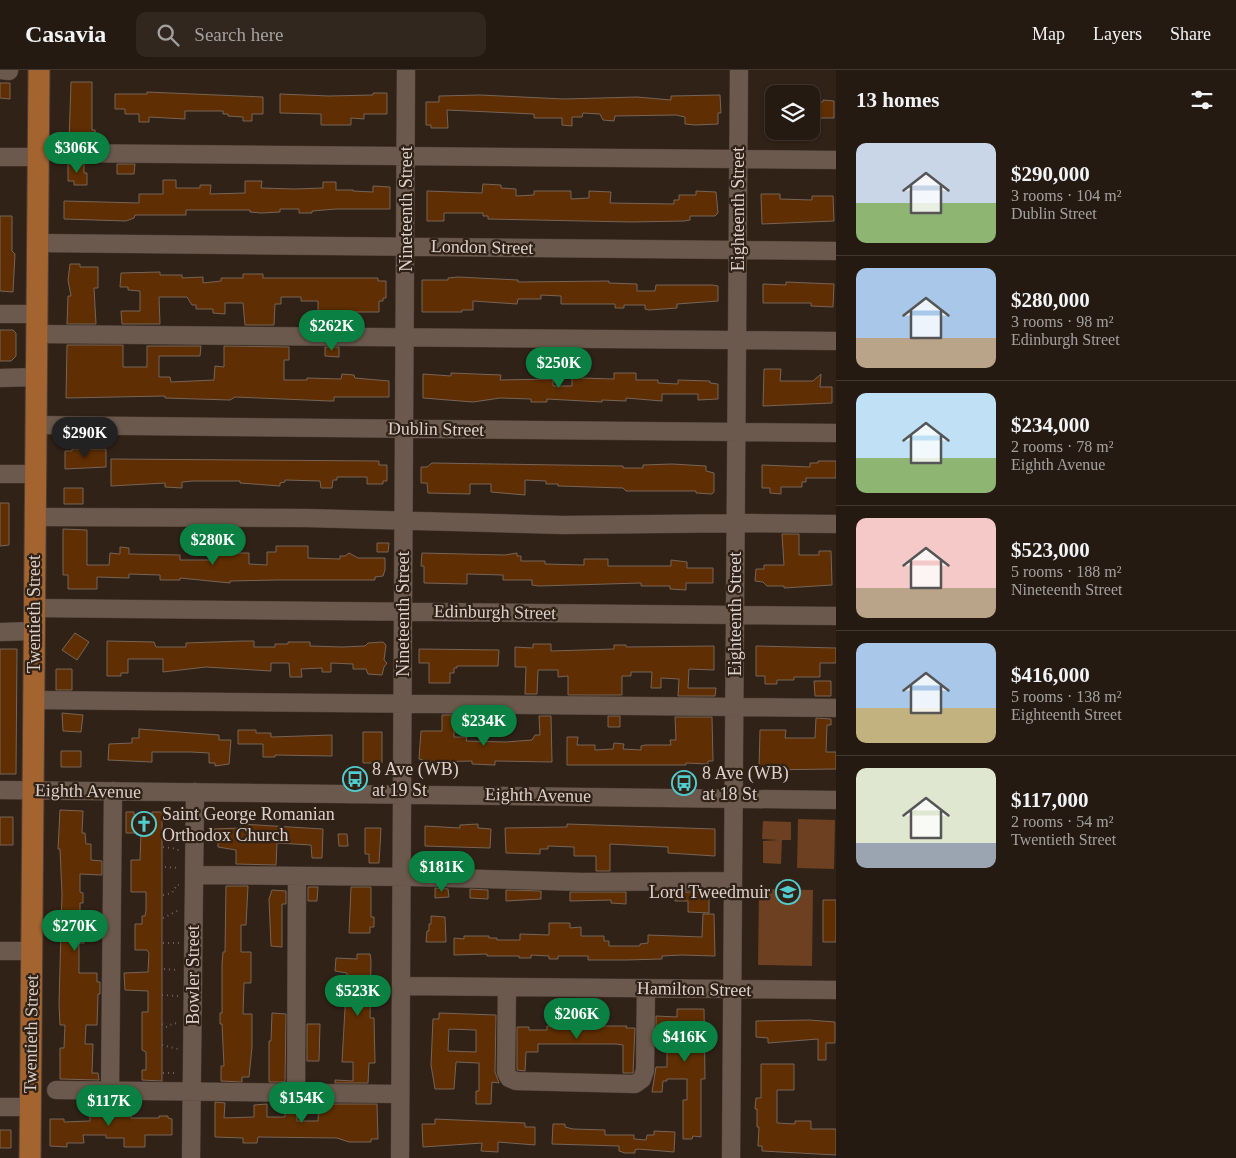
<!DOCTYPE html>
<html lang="en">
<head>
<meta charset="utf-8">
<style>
	body { margin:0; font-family:"Times New Roman",serif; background:#31271f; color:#f1f3f6; height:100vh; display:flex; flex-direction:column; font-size:19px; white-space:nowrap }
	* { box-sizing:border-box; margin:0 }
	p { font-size:16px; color:#a3a19f }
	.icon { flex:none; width:28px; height:28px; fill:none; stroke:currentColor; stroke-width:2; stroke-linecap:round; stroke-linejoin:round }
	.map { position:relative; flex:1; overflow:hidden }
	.panel { display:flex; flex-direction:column; background:#251a11; width:400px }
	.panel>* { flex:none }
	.buttons { position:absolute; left:765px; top:15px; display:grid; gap:10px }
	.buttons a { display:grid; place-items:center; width:55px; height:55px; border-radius:10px; background:#251a11; box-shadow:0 1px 4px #0004,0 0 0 1px #423831; font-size:25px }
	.price { position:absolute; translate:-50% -42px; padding:0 11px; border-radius:18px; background:#0b8043; color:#fff; font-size:16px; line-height:32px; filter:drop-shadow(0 1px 2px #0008) }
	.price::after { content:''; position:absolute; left:50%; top:30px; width:15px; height:11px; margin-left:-8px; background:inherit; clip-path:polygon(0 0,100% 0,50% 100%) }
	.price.selected { background:#222; color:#fff }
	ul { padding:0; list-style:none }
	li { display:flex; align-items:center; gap:15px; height:125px; padding:0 20px }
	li+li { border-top:1px solid #423831 }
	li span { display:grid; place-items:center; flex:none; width:140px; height:100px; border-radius:10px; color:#555 }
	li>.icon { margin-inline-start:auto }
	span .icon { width:60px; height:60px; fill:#fffc; stroke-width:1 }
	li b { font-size:21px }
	h2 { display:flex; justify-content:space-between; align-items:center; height:60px; padding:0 20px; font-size:21px }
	header { display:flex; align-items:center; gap:30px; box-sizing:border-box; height:70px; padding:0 25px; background:#251a11; border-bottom:1px solid #423831 }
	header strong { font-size:24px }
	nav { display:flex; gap:28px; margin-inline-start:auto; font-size:18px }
	.search { width:350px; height:45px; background:#31271f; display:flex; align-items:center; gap:12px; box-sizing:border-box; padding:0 18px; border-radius:10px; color:#a3a19f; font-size:19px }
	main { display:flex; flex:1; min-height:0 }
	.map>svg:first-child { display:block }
	.green { fill:#6c4021 }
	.building { fill:#5f2e02; stroke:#776458; fill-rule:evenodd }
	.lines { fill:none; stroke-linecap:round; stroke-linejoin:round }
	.minor-casing { stroke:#4c3f37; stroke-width:19 }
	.major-casing { stroke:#4c3f37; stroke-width:23 }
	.path { stroke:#6e6157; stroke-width:2; stroke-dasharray:1 4; stroke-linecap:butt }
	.minor { stroke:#6b594d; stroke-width:18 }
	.major { stroke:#a36430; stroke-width:21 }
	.labels { text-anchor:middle; stroke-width:4.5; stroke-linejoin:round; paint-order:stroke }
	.street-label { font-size:18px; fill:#dcd2cb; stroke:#312217 }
	.poi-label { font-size:18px; fill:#dcd2cb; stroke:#312217; text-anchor:start }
</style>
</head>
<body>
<header>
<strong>Casavia</strong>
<div class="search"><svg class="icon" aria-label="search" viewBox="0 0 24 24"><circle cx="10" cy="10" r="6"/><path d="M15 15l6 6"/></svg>Search here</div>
<nav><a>Map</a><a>Layers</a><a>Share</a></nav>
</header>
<main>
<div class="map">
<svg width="836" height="1088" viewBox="0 0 836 1088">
	<rect width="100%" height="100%" fill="#312217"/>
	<!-- green -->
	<path class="green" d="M798 749 835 750 834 799 797 798Z
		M763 751 791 752V770H782L781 794 763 793V771L779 770 762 769Z
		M759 819 813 820 812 896 758 895Z"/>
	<!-- building -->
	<path class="building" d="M71 12H92V60H95L97 73 69 72Z
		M0 13H10V29L0 28Z
		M147 22 263 27V44H252V51H243V47L228 46V44H223V41H185V49L149 47V52H139V44H125V39H115V24H147Z
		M373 23H387V44H364V49L351 48V55H321V44L280 43V24L329 26 373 25Z
		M480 25 564 29 637 27 671 30V26L720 25 721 43H718V54L695 55 685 54V47L676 45 615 46 614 51 603 50 600 44 583 43 582 47H572V56L562 55V48H534V44L447 40 448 58H431V55H426V32H439V26Z
		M823 30 834 31V48H815V32H823Z
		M68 94H84V103H87V115H74V111H68Z
		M117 94H135L134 104H117Z
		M163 110H176V118H200V115H211L210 124 245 123V111H262L261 118 294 119 323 118V112H336V120H353V121L373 122V116L390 117V139H336L312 141V143H299V139H280V142L261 143 250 142V140H186V145H135L134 148 126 151 64 149V131L139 133V124H163Z
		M483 114 501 115V118L516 119V126L534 125V121H571V129L589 128V121L611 122 610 133 674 134V130H679V125H696V121L716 122 718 143 715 146H690V150L684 151 631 152 488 149V146H483V143H444V151H427V121L482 123Z
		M761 124H780V129L812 130V126H833L834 151 762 154Z
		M0 146H12V181L15 184 13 222 0 221Z
		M70 194H80V197H98V218H94L96 254H67L68 226H71L68 210Z
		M160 202V205H182V208L203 207V213L221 211V208H243V204H263V208H378V211H386V228H383V231H379V242H331L330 256H318V231H301V227H281V234H275L274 255H245L243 233H225V244L213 243V239H196V235H192L187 227H159L160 254H122L121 241H140V221L128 220V217H120L121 203Z
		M458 207 518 210V212L609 211V213L637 214V221H655L656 215H712L718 216V231L677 234V238L649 240 645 239V235H624V238H615V234H561V226L541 225V229H518L517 234 473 231V240H462V242H422V210H448V208Z
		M786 212 834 214 833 237 811 236V233H763V214L786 215Z
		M0 260H13L16 263V286L11 291H0Z
		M67 275H123V297H147V276H201L200 286H159V307H170L171 312 214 310 215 296 224 297V276L289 277V290H284V310H307V308L341 309 342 304 354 305 355 308 389 311V327H334V331H330L235 327 230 330 165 328V326L66 328Z
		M325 277H339V287L325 286Z
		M764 299H781L780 311H813L821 304 820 317H832V333L763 336Z
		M451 303 501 305 500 310 553 309V316H572V305H581V308L614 309V303H636V310H658V313L678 314V310L710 311V313L718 314V329L698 330V324H662V331L626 328V331L602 330V332L547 329V332H531V329L500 328 473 332 423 328V304L451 306Z
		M72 379H106V397L65 399V381H72Z
		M111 389 379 391V395H387V411H383V414H367V407H337V410H333L332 418H321L320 411 285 410V412L280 413V416L240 413V411H193L182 412V418L165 417V413L111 416Z
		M818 391H836V408H806V412H802V417H781V424L770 423V418H762V395L810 397V393H818Z
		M432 393 623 396V398H643V395L672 394 706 396V401L714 403V422L712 424 696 423V421H626L623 418 558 416V414H546V411L525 410V425L491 422V414H470V424L428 423 427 413H421V397H427Z
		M64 418H83V434H64Z
		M0 433H9V475L0 476Z
		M63 459 87 460V495H109L110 483 120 484V477L129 478V484L180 485V490H214L215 483H249V494L267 495V482H276V476H308V488L340 489V486H345L349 483 358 488H385V500L383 506 375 507V510H277L230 511V513L180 508V510H160V505L129 504V508L97 507V519H68V505H63Z
		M782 464H799V485H819V481H831L832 515 784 518V516H767L763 512 755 511 756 499H764V495H784Z
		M377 473H389L388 482H377Z
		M422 483 505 485 517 483V486H521V491H545V494L584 495V489H608V496H671V490L687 492V498H713V513H686V520L670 519V516H641V513L539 516 532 515V510H503V505L467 504V514L424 513V496H421Z
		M75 563 89 572 77 590 62 580Z
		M107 571 154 572 156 577H186V573L243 571H254V577H275V574H288V572H310V576L342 577 365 576 368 573 383 572 386 575 384 590 387 593 384 597 382 605 368 604 366 599H353V594L331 593V602H322V598L301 599 302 607H290L289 593H271V601L206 597 163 602V589H128V603H121V606H107Z
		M533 574H551V581L614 579V575H626V577L714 576V600L689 599 688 618H716L715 626H678L679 609 661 608V618H651L652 602H631V606H622V625H568V606L558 607V600H538L537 624H525L526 597H515V577L533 578Z
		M756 576 836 578V593H820V607H794V610H777V614H765V606H756Z
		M0 579H17L16 704H0Z
		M419 579 499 580 498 596H457V598H454V603H450V613H429V593H419Z
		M56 599H72V620H56Z
		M814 611H831V626H815Z
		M62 643 83 645 81 662 63 661Z
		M442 645H454V667H467L466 671 506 672 532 670 535 665H540L539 646H551L552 692 495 691V695L472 694V691L432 692 419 689 421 661H442Z
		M485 645H497V653H485Z
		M608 646H620V657H608Z
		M675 647H712L713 691H708V694L686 693V695H567V667H578L577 675H595V680L613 679 614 673 624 674 623 679 641 680V676L645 675H671L670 670H676Z
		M816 648 831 649V655H827L826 682H836V699L759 700 760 660H786L785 668H815Z
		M139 659 219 665V670H231L229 694 215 696V693H209V683L191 682H152V692L108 690 109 674 132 673V668H139Z
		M238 660H256V663H271V667L332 665V686L275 685V687H263V674H238Z
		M363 662H382V693H363Z
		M61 681H81V697H61Z
		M60 740 83 741 82 763H85L86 774H91V790L102 791V805L80 804V822L83 823V833H80V851H84V873H79V903H97V912H100V924H98L97 955H86L85 974H93L92 1003H98L99 1010 60 1009V978H64L65 955H60L59 934 62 824 60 779H58Z
		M126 742H134V745H152V742H162V1011L142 1010V1000H146V982L142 980V942H148V921L125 920 124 903 148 902 149 883 147 880H135V854H142V846H145L146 840V822H131V790H140L141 763H126Z
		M0 747H13V775H0Z
		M241 754 323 759 322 788H312L311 775 277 773 276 795 236 794V780L218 777V770H213V759L241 758Z
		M478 754V758L491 759 490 778 425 776V756L460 758V755Z
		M567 754 715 759V786L668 783V777L610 774V801H596V786H574V777L548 776V779H540V784L506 783 505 758 567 757Z
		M365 758H381L379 793H369V784H365Z
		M338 764H347L348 776H339Z
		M226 816H248L246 855H241V882H251V913H244L243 944H252V977L249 1007H242V1012L221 1011V996H224L222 954H220V943H222V894L223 882H225Z
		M308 817H318L317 831H308Z
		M351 817H371V847H374V857H370V863H349Z
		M435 818 448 819 449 827 435 828Z
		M470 819 488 820V829L470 828Z
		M272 820 286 821V834H282V877L271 876 269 829Z
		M506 820 541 821V829L506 831Z
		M570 822H626V834L611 833V830L570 831Z
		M675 822H709V843L688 842V831H675Z
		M823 830H836V872H823Z
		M703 844H714L715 886 682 885 662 886V889L626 890H588V886H558V889H549V886L531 885V888H519V886H487V884L454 885V868L464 869V866H489V868H497V870H520V864L549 865V853H570V858L581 857V866H604V871H609V876H640V874L648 873V865L702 867Z
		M431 846 445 847 446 872H426L427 861H429V854H431Z
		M357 884H370L371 890 370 948H374L375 993H369L368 1013H335V1010L353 1011V992H342L347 903 335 901 336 888 357 889Z
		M677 939H704L705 1009H701V1067L693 1066 692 1069H683V1030H687V1009H667V1011H663L662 1022H652L656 997H667V961L656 960V946L677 947Z
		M272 943 286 944 285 1012H269V971H271Z
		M439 943 496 945 495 1002 499 1013 492 1012 491 1034H476V1021H479V993L456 992 454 1019H435L431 995 433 949H439ZM449 959 476 960V982L448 981Z
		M809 950 835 952V973H826V990H818V969L768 973V968L756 967V951Z
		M307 954H320L319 991H307Z
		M547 956H627L626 958H635L633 1003H623V975L616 974H538V982H526L525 1001 517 1000V957H529V960H547Z
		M761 994H794V1020H777V1053L795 1054V1051H811V1059H836V1085L762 1081V1076H758L759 1057H757V1039H755L756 1028H761Z
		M90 1031H103V1046H120L121 1031 131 1032V1048H159V1046H168V1048L172 1049V1065H145V1077H124V1068H106V1065H83L84 1073H67V1077L50 1076V1049H64V1052L90 1051Z
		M215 1032 225 1033 224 1048 254 1047V1035L267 1034V1047H285V1033H297V1051H318L319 1034H377L378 1069H371V1072H349L337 1068 258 1067 257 1073H243V1068L215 1067Z
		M435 1049 525 1053V1057H535V1075L498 1072V1082L481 1081 482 1073 423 1077 422 1054H435Z
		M553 1054H565V1057L573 1059 605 1060V1065H634V1069L646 1070 647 1065H654V1061L675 1062 674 1082 638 1079 635 1080V1083H625L619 1081V1076L552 1074Z
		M0 1060H11V1078H0Z"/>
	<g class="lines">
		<defs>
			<path id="minor" d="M0 0 9 1
				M57 83 836 90
				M0 87H38
				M38 173 836 181
				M0 244H37
				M37 264 836 271
				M0 308 36 307
				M36 355 836 363
				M0 404H35
				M35 447 306 448 563 455 751 453 836 454
				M34 538 836 546
				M0 562 34 561
				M34 630 836 638
				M0 720 836 730
				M194 805 414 807 582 812 733 811
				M0 881H32
				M403 916 836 920
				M507 917 506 1002 509 1008 516 1011 635 1014 642 1009 645 1000 646 918
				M56 1020 400 1024
				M110 1021 113 721
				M296 1023 297 806
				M0 1037H29
				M191 1088 195 722
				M400 1088 406 0
				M731 1088 739 0"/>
			<path id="major" d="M30 1088 39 0"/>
		</defs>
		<!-- minor casing -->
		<use href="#minor" class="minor-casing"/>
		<!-- major casing -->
		<use href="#major" class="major-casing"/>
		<!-- path -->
		<path class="path" d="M163 777 177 779 180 782
			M165 797 180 798
			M163 825 172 823 177 815H179
			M163 848 179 840
			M163 873H179
			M164 899 178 900
			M162 925 178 926
			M162 954 166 957 174 953 178 954
			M162 975 178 979
			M163 1003H178"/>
		<!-- minor -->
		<use href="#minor" class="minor"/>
		<!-- major -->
		<use href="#major" class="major"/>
	</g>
	<!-- icons -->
	<defs>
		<symbol id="bus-ring" viewBox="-11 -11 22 22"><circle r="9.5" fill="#312217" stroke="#52cdcf" stroke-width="1.5"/><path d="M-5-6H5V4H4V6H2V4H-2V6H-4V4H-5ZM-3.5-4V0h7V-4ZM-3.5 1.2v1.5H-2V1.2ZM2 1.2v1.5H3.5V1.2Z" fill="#52cdcf"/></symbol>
		<symbol id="church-ring" viewBox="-11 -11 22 22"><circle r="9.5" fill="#312217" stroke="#52cdcf" stroke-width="1.5"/><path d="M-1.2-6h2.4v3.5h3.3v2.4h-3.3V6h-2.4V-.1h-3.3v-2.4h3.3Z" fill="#52cdcf"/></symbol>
		<symbol id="school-ring" viewBox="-11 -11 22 22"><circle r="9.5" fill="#312217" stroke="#52cdcf" stroke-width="1.5"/><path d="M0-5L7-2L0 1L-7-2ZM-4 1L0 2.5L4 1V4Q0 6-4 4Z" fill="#52cdcf"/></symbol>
	</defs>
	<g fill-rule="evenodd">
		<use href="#bus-ring" x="341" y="695" width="28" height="28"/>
		<use href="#bus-ring" x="670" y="699" width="28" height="28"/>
		<use href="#church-ring" x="130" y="740" width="28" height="28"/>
		<use href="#school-ring" x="774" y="808" width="28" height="28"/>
	</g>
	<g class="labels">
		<!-- street labels -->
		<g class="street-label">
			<text transform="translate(406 139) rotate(-90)" y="6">Nineteenth Street</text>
			<text transform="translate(738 139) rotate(-90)" y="6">Eighteenth Street</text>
			<text transform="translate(482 177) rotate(1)" y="6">London Street</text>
			<text transform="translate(436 359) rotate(1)" y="6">Dublin Street</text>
			<text transform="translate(495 542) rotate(1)" y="6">Edinburgh Street</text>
			<text transform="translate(34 544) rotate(-90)" y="6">Twentieth Street</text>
			<text transform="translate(403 544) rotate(-90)" y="6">Nineteenth Street</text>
			<text transform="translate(735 544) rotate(-90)" y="6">Eighteenth Street</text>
			<text transform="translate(88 721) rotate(1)" y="6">Eighth Avenue</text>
			<text transform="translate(538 725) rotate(1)" y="6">Eighth Avenue</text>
			<text transform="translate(193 905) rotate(-90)" y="6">Bowler Street</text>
			<text transform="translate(694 919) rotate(1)" y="6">Hamilton Street</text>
			<text transform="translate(31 964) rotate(-89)" y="6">Twentieth Street</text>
		</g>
		<!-- poi labels -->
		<g class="poi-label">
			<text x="372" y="705">8 Ave (WB)<tspan x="372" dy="21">at 19 St</tspan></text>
			<text x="702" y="709">8 Ave (WB)<tspan x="702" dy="21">at 18 St</tspan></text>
			<text x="162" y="750">Saint George Romanian<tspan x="162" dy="21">Orthodox Church</tspan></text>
			<text x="770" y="828" text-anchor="end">Lord Tweedmuir</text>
		</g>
	</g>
</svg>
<div class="buttons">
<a><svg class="icon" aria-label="layers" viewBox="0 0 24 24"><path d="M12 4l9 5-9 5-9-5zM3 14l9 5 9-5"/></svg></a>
</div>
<b class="price" style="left:77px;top:104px">$306K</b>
<b class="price" style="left:332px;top:282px">$262K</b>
<b class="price" style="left:559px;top:319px">$250K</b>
<b class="price selected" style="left:85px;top:389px">$290K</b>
<b class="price" style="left:213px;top:496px">$280K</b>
<b class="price" style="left:484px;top:677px">$234K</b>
<b class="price" style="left:442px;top:823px">$181K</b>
<b class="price" style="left:75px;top:882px">$270K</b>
<b class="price" style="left:358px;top:947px">$523K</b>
<b class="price" style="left:577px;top:970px">$206K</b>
<b class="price" style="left:685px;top:993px">$416K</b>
<b class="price" style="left:302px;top:1054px">$154K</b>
<b class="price" style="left:109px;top:1057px">$117K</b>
</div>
<section class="panel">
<h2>13 homes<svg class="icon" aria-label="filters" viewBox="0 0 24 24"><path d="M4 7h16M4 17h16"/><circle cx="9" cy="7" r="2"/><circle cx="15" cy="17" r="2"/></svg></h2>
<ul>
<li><span style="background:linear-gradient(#c9d6e8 60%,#8fb573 0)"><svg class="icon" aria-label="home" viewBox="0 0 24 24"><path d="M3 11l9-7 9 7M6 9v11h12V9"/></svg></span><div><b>$290,000</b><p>3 rooms · 104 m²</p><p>Dublin Street</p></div></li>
<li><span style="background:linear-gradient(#a9c7e8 70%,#b9a48a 0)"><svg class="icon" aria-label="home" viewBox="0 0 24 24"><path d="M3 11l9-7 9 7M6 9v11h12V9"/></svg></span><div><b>$280,000</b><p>3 rooms · 98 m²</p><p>Edinburgh Street</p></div></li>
<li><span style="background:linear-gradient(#bfe0f5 65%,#8fb573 0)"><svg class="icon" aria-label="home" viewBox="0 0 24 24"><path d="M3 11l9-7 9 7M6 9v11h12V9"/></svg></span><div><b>$234,000</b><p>2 rooms · 78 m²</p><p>Eighth Avenue</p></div></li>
<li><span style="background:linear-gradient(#f6c9c9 70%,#b9a48a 0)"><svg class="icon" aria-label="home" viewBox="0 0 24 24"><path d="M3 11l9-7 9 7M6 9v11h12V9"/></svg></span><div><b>$523,000</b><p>5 rooms · 188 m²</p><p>Nineteenth Street</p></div></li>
<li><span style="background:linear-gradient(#a9c7e8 65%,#c2b280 0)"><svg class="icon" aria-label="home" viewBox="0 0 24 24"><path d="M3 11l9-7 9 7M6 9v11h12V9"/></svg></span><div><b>$416,000</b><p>5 rooms · 138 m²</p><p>Eighteenth Street</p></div></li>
<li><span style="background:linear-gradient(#dfe7d0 75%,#9aa5b1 0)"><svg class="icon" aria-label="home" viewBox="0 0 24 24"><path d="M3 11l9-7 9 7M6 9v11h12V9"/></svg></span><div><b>$117,000</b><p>2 rooms · 54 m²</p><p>Twentieth Street</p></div></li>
</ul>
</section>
</main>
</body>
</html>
